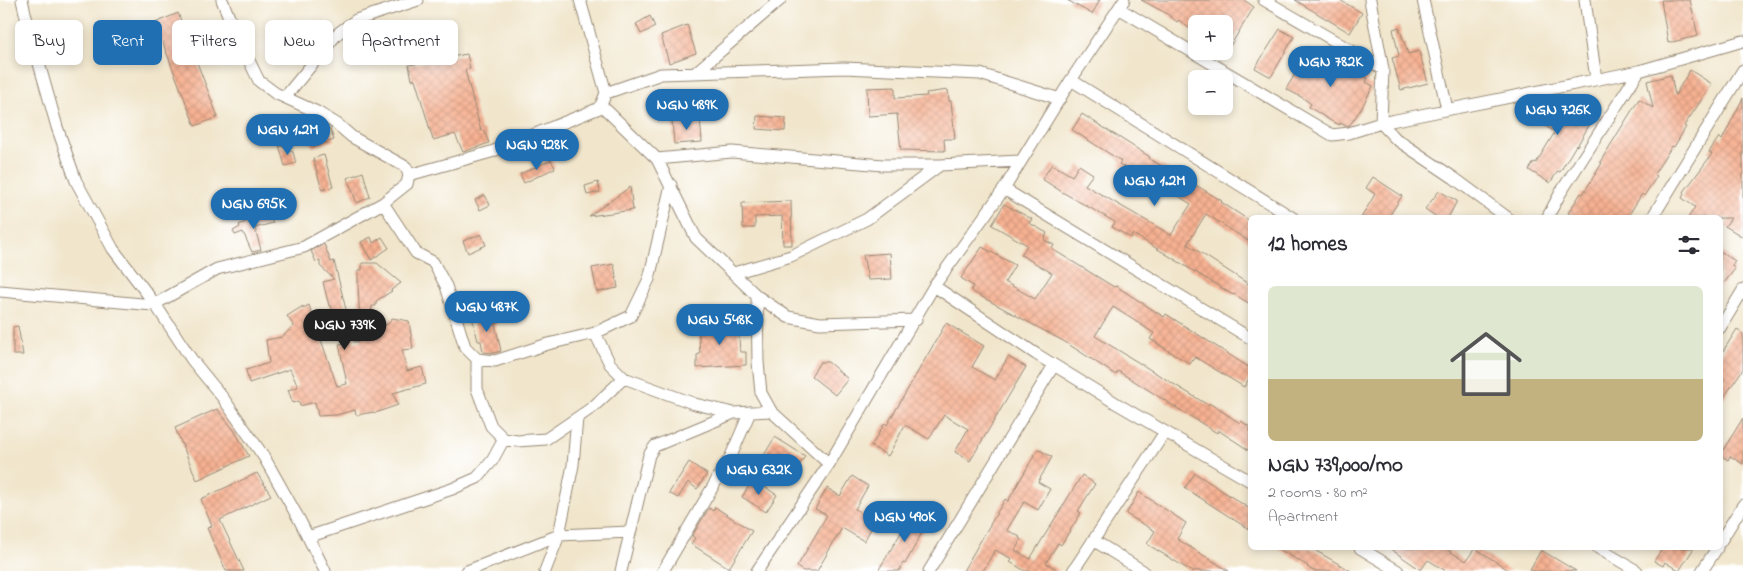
<!DOCTYPE html>
<html lang="en">
<head>
<meta charset="utf-8">
<style>
	body { margin:0; font-family:"Indie Flower",sans-serif; background:#f7f7f7; color:#2b2b33; height:100vh; display:flex; flex-direction:column; font-size:19px; white-space:nowrap }
	* { box-sizing:border-box; margin:0 }
	p { font-size:16px; color:#7c7c81 }
	.icon { flex:none; width:28px; height:28px; fill:none; stroke:currentColor; stroke-width:2; stroke-linecap:round; stroke-linejoin:round }
	.map { position:relative; flex:1; overflow:hidden }
	.details { position:absolute; left:1248px; top:215px; width:475px; height:335px; display:flex; flex-direction:column; background:#fff; border-radius:8px; box-shadow:0 2px 8px #0003 }
	.details>* { flex:none }
	.guide { position:absolute; left:15px; top:20px; width:475px; height:45px; display:flex; gap:10px }
	.buttons { position:absolute; left:1188px; top:15px; display:grid; gap:10px }
	.buttons a { display:grid; place-items:center; width:45px; height:45px; border-radius:8px; background:#fff; box-shadow:0 2px 8px #0003; font-size:25px }
	.price { position:absolute; translate:-50% -42px; padding:0 11px; border-radius:18px; background:#1f6fb2; color:#fff; font-size:16px; line-height:32px; filter:drop-shadow(0 1px 2px #0008) }
	.price::after { content:''; position:absolute; left:50%; top:30px; width:15px; height:11px; margin-left:-8px; background:inherit; clip-path:polygon(0 0,100% 0,50% 100%) }
	.price.current { background:#222; color:#fff }
	ul { padding:0; list-style:none }
	li { display:grid; align-content:center; gap:10px; height:265px; padding:0 20px }
	li span { display:grid; place-items:center; height:155px; border-radius:8px; color:#555 }
	li>.icon { margin-inline-start:auto }
	span .icon { width:90px; height:90px; fill:#fffc; stroke-width:1 }
	li b { font-size:21px }
	h2 { display:flex; justify-content:space-between; align-items:center; height:60px; padding:0 20px; font-size:21px }
	.pill { padding:0 18px; border-radius:8px; background:#fff; box-shadow:0 2px 8px #0003; font-size:18px; line-height:45px }
	.pill.current { background:#1f6fb2; color:#fff }
	.map>svg:first-child { display:block }
	.building { fill:url(#building-cross-hatch) }
	.lines { fill:none; stroke-linecap:round; stroke-linejoin:round }
	.street-casing { stroke:#968875; stroke-width:13 }
	.street { stroke:#fff; stroke-width:11 }
</style>
</head>
<body>
<div class="map">
<svg width="1743" height="571" viewBox="0 0 1743 571">
	<defs>
		<pattern id="building-cross-hatch" width="8" height="8" patternUnits="userSpaceOnUse" patternTransform="scale(1.25)"><rect width="8" height="8" fill="#f6b192"/><path d="M0 0l8 8M0 8l8-8" fill="none" stroke="#d4987d"/></pattern>
	</defs>
	<rect width="100%" height="100%" fill="#fff"/>
	<filter id="ink" filterUnits="userSpaceOnUse"><feTurbulence type="fractalNoise" baseFrequency=".02" numOctaves="2"/><feDisplacementMap in="SourceGraphic" scale="10" xChannelSelector="R" yChannelSelector="G"/><feConvolveMatrix kernelMatrix="1 2 1 2 8 2 1 2 1" color-interpolation-filters="sRGB"/></filter>
	<filter id="wash" filterUnits="userSpaceOnUse"><feTurbulence type="fractalNoise" baseFrequency=".0096" numOctaves="4" result="noise"/><feDisplacementMap in="SourceGraphic" scale="20" xChannelSelector="R" yChannelSelector="G"/><feGaussianBlur stdDeviation="1.12" result="paint"/><feColorMatrix in="noise" values="0 0 0 0 0 0 0 0 0 0 0 0 0 0 0 0 0 1.4 0 .05"/><feComposite in="paint" operator="in"/></filter>
	<g filter="url(#wash)">
		<rect width="100%" height="100%" fill="#f1e6cc"/>
		<g id="blocks">
			<!-- building -->
			<path class="building" d="M1067 0H1100L1092 14Z
				M1141 0H1244L1254 7 1224 56V24H1207L1196 17V34L1179 20 1177 22 1166 13Z
				M1295 0H1340L1362 13 1350 33Z
				M1661 0H1690L1698 36 1668 43Z
				M178 13 218 117 195 126 155 23Z
				M650 16 655 27 641 34 636 24Z
				M687 25 696 53 669 63 661 35Z
				M1399 27 1408 54 1419 51 1428 83 1401 90 1392 58 1399 56 1393 29Z
				M1280 29 1294 37 1271 77 1255 68Z
				M1310 49 1336 65 1337 62 1368 78 1366 82 1373 86 1362 107 1350 125 1346 126 1340 123V125L1331 121 1309 107 1311 104 1303 98 1286 89Z
				M467 54 470 69 465 70 481 131 484 130 489 143 463 152 455 134 433 140 415 79 412 80 409 65Z
				M1690 70 1712 84 1684 126 1686 127 1674 147 1672 146 1654 174 1657 176 1644 196 1642 194 1627 218H1576L1568 213 1581 193 1583 194 1602 163 1600 162 1639 99 1653 108 1647 81 1671 75 1675 95Z
				M895 87V98L927 96 926 93 948 90 949 101H951L955 139H944L945 151 901 150 897 114 868 116 867 88Z
				M1542 98 1570 115 1576 106 1594 117 1577 146 1576 145 1560 172 1558 171 1550 183 1529 170 1534 162 1536 163 1555 132 1528 115 1538 99Z
				M1743 98V237L1725 226 1731 218H1688L1695 207 1682 198 1684 194 1683 193 1712 154 1709 152 1719 137 1722 140Z
				M1082 114 1150 157 1149 159 1181 176 1222 201 1221 202 1250 221V242L1206 214 1187 244 1250 285V304L1234 294 1233 295 1133 234 1131 238 1112 227 1115 222 1062 192 1042 179 1052 164 1072 176 1079 165 1093 174 1085 185 1171 235 1191 204 1164 187 1163 189 1119 164 1121 161 1072 130Z
				M757 116 786 118 785 131 756 129Z
				M700 117 702 142 674 144 672 120Z
				M314 122 317 129 326 126 330 129 334 140 313 147 304 126Z
				M279 145 293 152 296 163 285 166Z
				M324 155 333 187 322 190 313 158Z
				M551 160 555 168 524 183 520 174Z
				M363 172 370 197 357 203 347 178Z
				M1373 177 1402 196 1388 218H1361L1375 194 1366 188Z
				M598 182 600 192 587 195 585 186Z
				M630 187 633 210 589 216Z
				M1439 191 1457 201 1448 218H1438L1425 209Z
				M485 195 490 205 480 210 475 200Z
				M791 201 792 245H783L782 216 755 217V228H743L742 203Z
				M1004 204 1032 219 1029 223 1047 233 1044 240 1054 245 1052 249 1114 287 1116 286 1164 317 1166 314 1250 368V377L1244 387 1195 357 1190 364 1150 339 1154 333 1113 307 1095 336 1208 405 1209 403 1240 423 1241 421 1250 427V451L1218 430 1217 433 1118 371 1116 375 1065 342 971 291 973 286 961 278 982 247 1015 265 1005 282 1035 299 1052 273 1021 255 1027 245 992 225Z
				M267 212 273 223 255 228 261 250 252 252 243 232 235 235 233 231 240 227 239 225Z
				M481 234 486 245 468 253 463 241Z
				M371 237 373 243 382 237 389 248 371 260 361 242Z
				M324 244 331 262 334 261 354 342 361 341 358 286V270H362V263H377L401 283 391 290 392 291 376 301V306H372L370 329 388 324 392 318 409 321 413 349 402 350 407 371 422 367 426 384 393 393 398 405 375 413 374 412 356 415 355 410 336 415 318 416 315 402 300 406 299 401 293 403 288 390 298 387 290 369 249 383 246 370 269 363 266 340 282 337 294 326 287 316 303 306V308L309 305 337 386 347 384 339 344 347 343 335 315 333 316 331 305 329 306 323 282 334 279 320 266V260L316 262 311 251Z
				M1720 251 1735 261 1732 266 1735 269 1720 288Z
				M890 253 892 279 868 280 863 255Z
				M614 264 618 288 597 292 592 268Z
				M484 314 485 317 497 314 498 323 495 324 501 351 493 353 483 352 481 341H478L472 317Z
				M698 323H738L740 352H746V365L697 368V355L700 354Z
				M946 323 984 346 972 367 995 380 1008 357 1026 367 970 461 955 452 968 429 944 415 929 439 905 425 888 456 871 446 885 423 887 425Z
				M18 326 23 355H13V327Z
				M1737 329 1743 334V369L1720 403V386L1724 379 1720 376V356Z
				M820 362H828L848 379 835 395 811 376Z
				M217 409 234 430 249 456 197 480 175 428Z
				M1743 418V464L1730 456 1728 460 1720 455Z
				M775 437 805 456 793 476 763 457Z
				M1038 449 1052 457 1038 482 1050 489 1038 510 1024 502 1007 530 1020 537 1019 538 1021 540 1015 550 1030 559 1082 475 1095 484 1078 511 1081 513 1061 545 1058 543 1046 563 1060 571H1025L1010 562 1012 559 995 550 983 571H963L1005 499 1008 501Z
				M689 462 707 474 697 489 688 482 678 498 669 493Z
				M257 473 271 495 220 520 244 571H226L207 528 212 526 201 499Z
				M1195 473 1250 509V530L1185 488Z
				M852 476 868 486 855 509 875 522 864 541 842 528 817 571H803L797 567 827 515 815 509 827 488 840 496Z
				M753 479 777 495 766 512 742 497Z
				M1139 492 1186 523 1177 539 1229 571H1191L1147 544 1155 531 1126 514Z
				M715 507 752 531 729 568 691 544 695 538 692 536 709 508 713 511Z
				M916 510 930 518 905 564 903 563 899 571H878L902 531 903 532Z
				M1277 548H1311L1351 571H1313L1307 567 1308 566Z
				M1389 548H1444L1466 561 1475 548 1510 571H1446L1428 560 1421 570Z
				M1663 548H1694L1679 571 1665 562 1663 566 1654 561Z
				M1541 550 1576 571H1529Z"/>
		</g>
	</g>
	<g filter="url(#ink)">
		<use href="#blocks" fill-opacity="0" stroke="#968875" stroke-width="1"/>
		<g class="lines">
			<defs>
				<path id="street" d="M22 0 27 21 57 127 76 181 113 249 155 304 192 360 223 398 264 457 300 521 325 571
					M1264 0 1383 69
					M1370 0 1383 69 1381 123 1396 139 1454 178 1508 218
					M1423 0 1447 109
					M1585 0 1596 79
					M1120 9 1332 135 1349 133 1381 123 1639 71 1561 192 1547 218
					M1639 71 1743 41
					M695 73 780 0
					M1071 80 1293 218
					M606 93 661 74 844 68 980 74 1060 99
					M285 97 337 34 356 20 418 0
					M601 105 657 159 696 238 757 296 788 317 820 323 916 320
					M657 159 732 152 883 165H940L1020 161
					M409 175 491 152 597 109 601 105 606 93 580 0
					M1004 189 1250 338
					M383 203 416 253 433 262 446 286 465 347 477 359 495 361 548 344 595 333 631 316 649 279 671 185
					M1652 218 1743 70
					M734 273 791 256 867 219 940 165
					M934 286 1036 354 1119 405 1250 481
					M0 291 153 305
					M757 296 758 362 761 393 771 411 829 464
					M155 304 217 269 304 247 383 203 407 184 409 175 406 167 352 137 337 124 317 112 275 93 259 81 235 32 222 0
					M1720 328 1743 290
					M595 333 610 364 624 378 695 404 734 413 771 411
					M477 359V389L491 426 504 439 517 441 546 439 593 407 624 378
					M308 537 452 489 477 478 492 461 504 439
					M1093 540 1143 571
					M1720 542 1743 505
					M1360 548 1398 571
					M1598 548 1637 571
					M467 571 559 535 630 532
					M545 571 559 535 573 465 577 418
					M621 571 649 455 655 446 734 413
					M663 571 731 456 750 412
					M757 571 829 464 934 286 1004 189 1071 80 1124 0
					M929 571 1054 365
					M1073 571 1165 432
					M1702 571 1717 548"/>
			</defs>
			<!-- street casing -->
			<use href="#street" class="street-casing"/>
			<!-- street -->
			<use href="#street" class="street"/>
		</g>
	</g>
</svg>
<div class="buttons">
<a>+</a>
<a>−</a>
</div>
<b class="price" style="left:1331px;top:88px">NGN 782K</b>
<b class="price" style="left:687px;top:131px">NGN 489K</b>
<b class="price" style="left:1558px;top:136px">NGN 726K</b>
<b class="price" style="left:288px;top:156px">NGN 1.2M</b>
<b class="price" style="left:537px;top:171px">NGN 928K</b>
<b class="price" style="left:1155px;top:207px">NGN 1.2M</b>
<b class="price" style="left:254px;top:230px">NGN 695K</b>
<b class="price" style="left:487px;top:333px">NGN 487K</b>
<b class="price" style="left:720px;top:346px">NGN 548K</b>
<b class="price current" style="left:345px;top:351px">NGN 739K</b>
<b class="price" style="left:759px;top:496px">NGN 632K</b>
<b class="price" style="left:905px;top:543px">NGN 490K</b>
<div class="guide">
<a class="pill">Buy</a>
<a class="pill current">Rent</a>
<a class="pill">Filters</a>
<a class="pill">New</a>
<a class="pill">Apartment</a>
</div>
<section class="details">
<h2>12 homes<svg class="icon" aria-label="filters" viewBox="0 0 24 24"><path d="M4 7h16M4 17h16"/><circle cx="9" cy="7" r="2"/><circle cx="15" cy="17" r="2"/></svg></h2>
<ul>
<li><span style="background:linear-gradient(#dfe7d0 60%,#c2b280 0)"><svg class="icon" aria-label="home" viewBox="0 0 24 24"><path d="M3 11l9-7 9 7M6 9v11h12V9"/></svg></span><div><b>NGN 739,000/mo</b><p>2 rooms · 80 m²</p><p>Apartment</p></div></li>
</ul>
</section>
</div>
</body>
</html>
